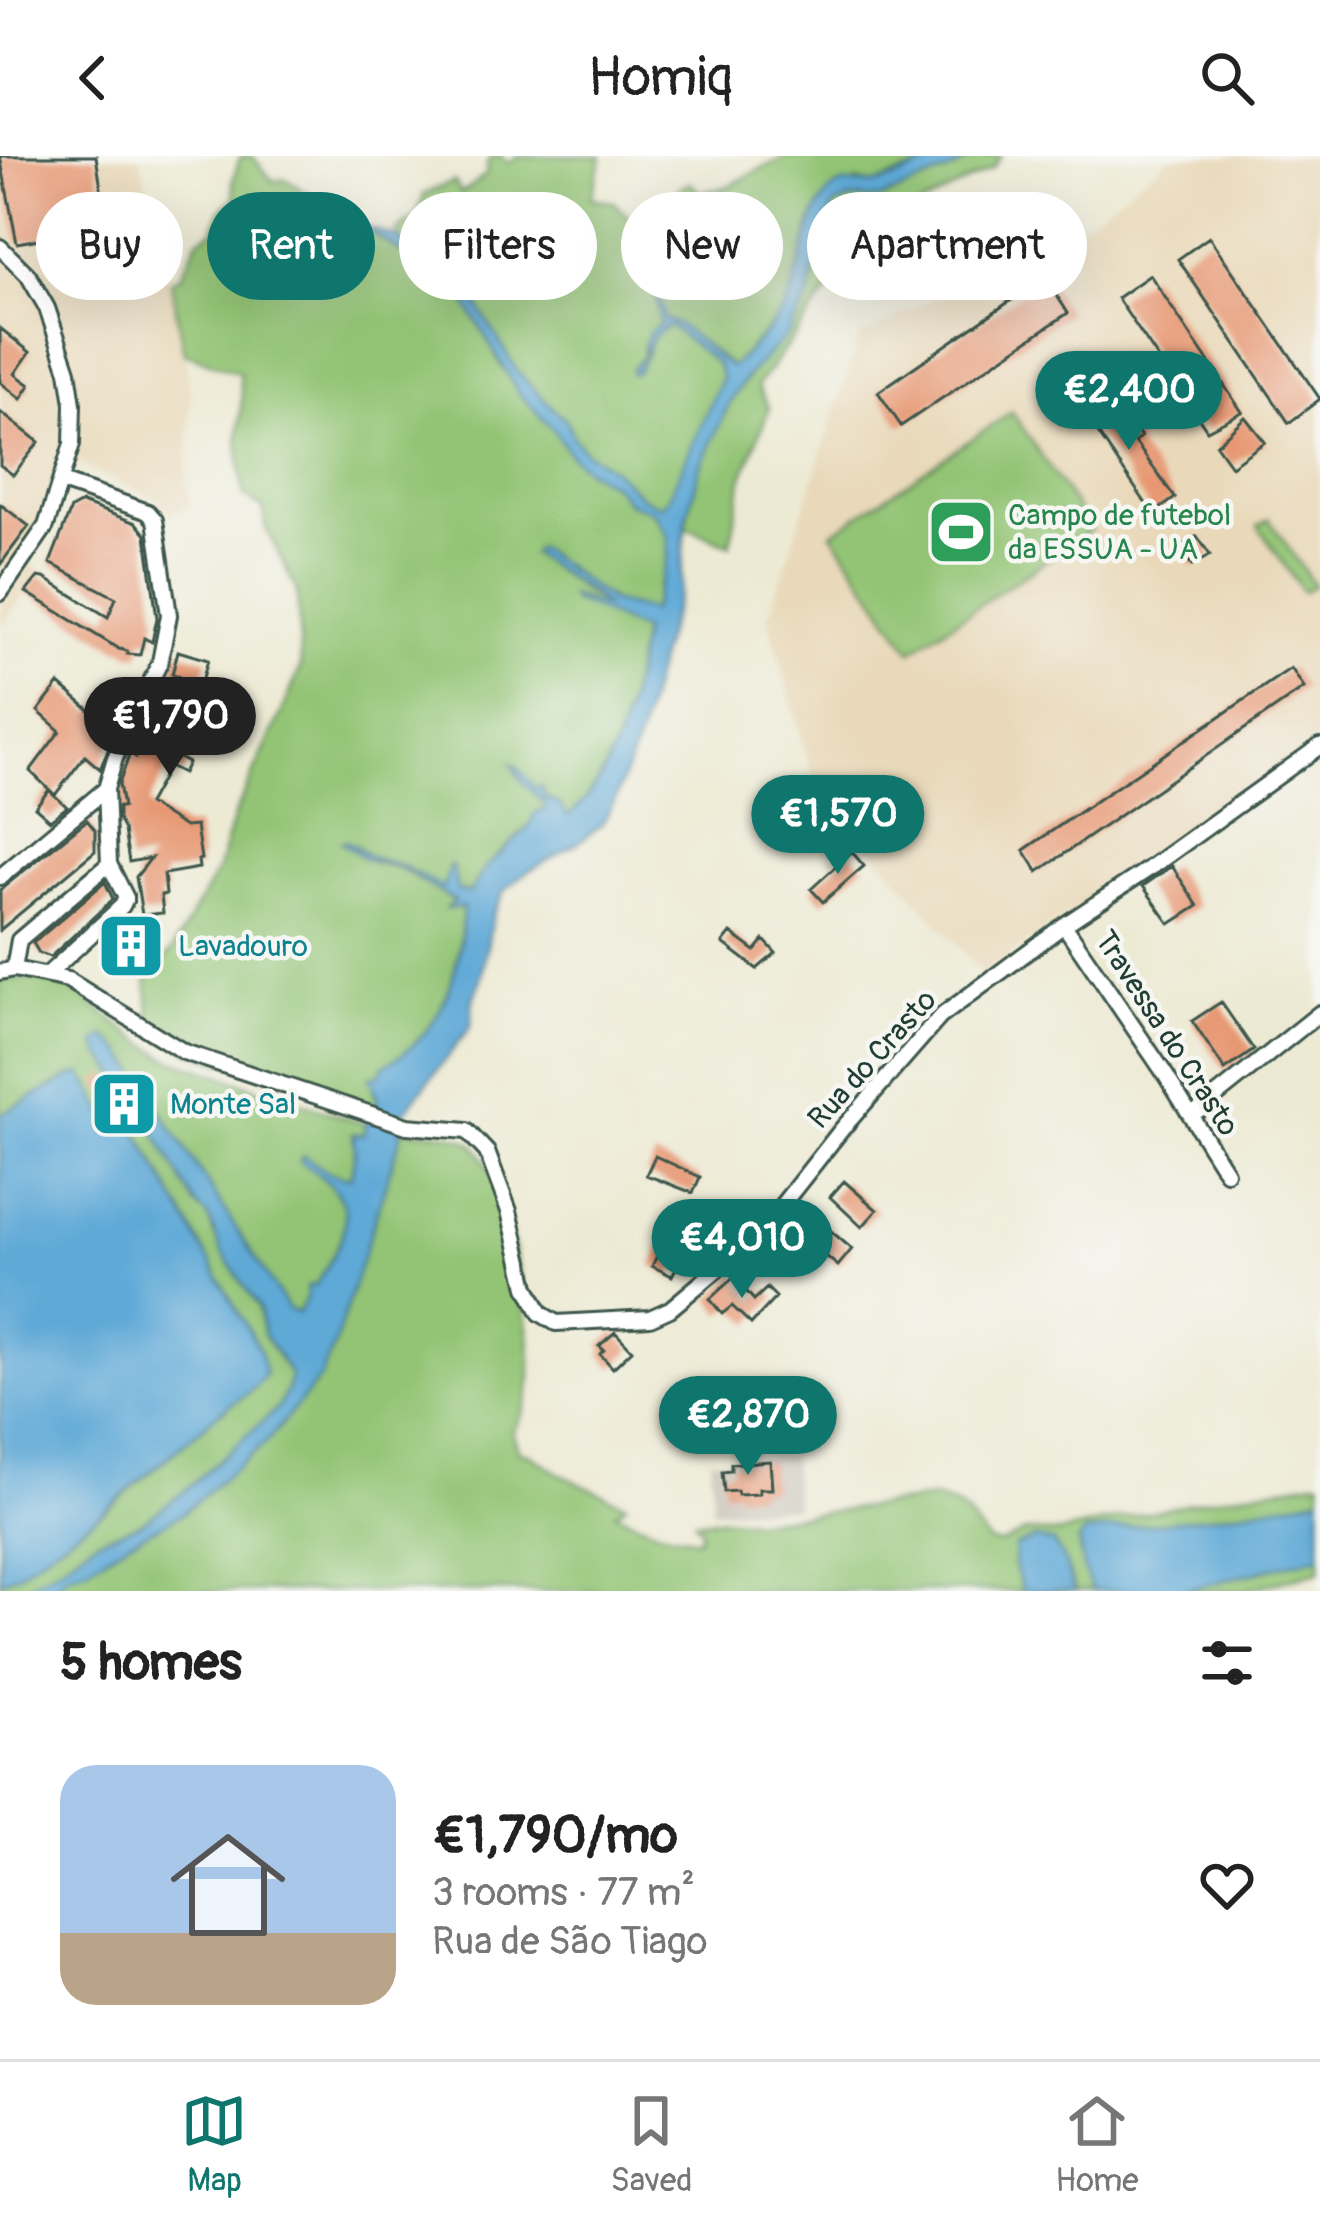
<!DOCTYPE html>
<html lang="en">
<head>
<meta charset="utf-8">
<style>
	body { margin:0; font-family:Pangolin,sans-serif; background:#f6f6f6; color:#222; height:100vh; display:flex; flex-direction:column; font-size:45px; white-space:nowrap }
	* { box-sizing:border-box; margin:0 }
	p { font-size:39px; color:#767676 }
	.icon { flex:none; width:66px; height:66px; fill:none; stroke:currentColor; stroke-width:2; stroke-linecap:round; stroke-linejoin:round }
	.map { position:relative; height:1435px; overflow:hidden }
	.sheet { display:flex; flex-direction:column; background:#fff; flex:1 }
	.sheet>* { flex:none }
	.banner { position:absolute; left:36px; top:36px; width:1248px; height:108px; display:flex; gap:24px }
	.price { position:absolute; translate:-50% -102px; padding:0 27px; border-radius:42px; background:#0f766e; color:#fff; font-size:39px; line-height:78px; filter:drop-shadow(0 3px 6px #0008) }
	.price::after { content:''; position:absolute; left:50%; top:72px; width:36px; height:27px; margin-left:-18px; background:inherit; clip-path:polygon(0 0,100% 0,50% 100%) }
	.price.on { background:#222; color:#fff }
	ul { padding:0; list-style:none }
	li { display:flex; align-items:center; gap:36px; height:300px; padding:0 60px }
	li+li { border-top:3px solid #e0e0e0 }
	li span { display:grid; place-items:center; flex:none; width:336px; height:240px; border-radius:36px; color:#555 }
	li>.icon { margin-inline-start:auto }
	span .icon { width:144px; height:144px; fill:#fffc; stroke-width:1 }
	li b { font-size:51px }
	h2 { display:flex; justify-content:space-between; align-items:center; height:144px; padding:0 60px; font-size:51px }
	.tag { padding:0 42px; border-radius:54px; background:#fff; box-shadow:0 12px 48px #0002; font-size:42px; line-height:108px }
	.tag.on { background:#0f766e; color:#fff }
	header { display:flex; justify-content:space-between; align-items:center; height:156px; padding:0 60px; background:#fff; font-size:54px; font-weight:600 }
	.tab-bar { display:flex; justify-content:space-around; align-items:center; height:168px; border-top:3px solid #e0e0e0; background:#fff; font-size:33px; color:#767676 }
	.tab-bar a { display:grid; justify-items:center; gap:6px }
	.tab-bar .on { color:#0f766e }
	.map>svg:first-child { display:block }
	.built { fill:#e9d9ba }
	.industrial { fill:#c9c3b8 }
	.green { fill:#93c474; stroke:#598054; stroke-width:3 }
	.water { fill:#5fa9d7; stroke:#3f7386; stroke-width:3 }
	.building { fill:#e79873 }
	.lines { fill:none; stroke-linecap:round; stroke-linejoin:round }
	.minor-casing { stroke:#3e574c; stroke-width:20 }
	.minor { stroke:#fff; stroke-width:14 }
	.labels { text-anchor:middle; stroke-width:9; stroke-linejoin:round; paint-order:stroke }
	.leisure-label { font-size:30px; fill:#27864d; stroke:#f6f6f2; text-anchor:start }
	.culture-label { font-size:30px; fill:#0d838f; stroke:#f6f6f2; text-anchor:start }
	.street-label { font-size:30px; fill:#1f3d34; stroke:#f6f6f2 }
</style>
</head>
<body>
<header><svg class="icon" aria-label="back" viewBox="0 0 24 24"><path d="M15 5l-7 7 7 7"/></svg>Homiq<svg class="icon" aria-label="search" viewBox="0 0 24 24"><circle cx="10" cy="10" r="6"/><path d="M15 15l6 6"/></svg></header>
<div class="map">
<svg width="1320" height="1435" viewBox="0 0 1320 1435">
	<rect width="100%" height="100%" fill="#f6f6f2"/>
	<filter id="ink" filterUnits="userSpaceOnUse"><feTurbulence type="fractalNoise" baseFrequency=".00833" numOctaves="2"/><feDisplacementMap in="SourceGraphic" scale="24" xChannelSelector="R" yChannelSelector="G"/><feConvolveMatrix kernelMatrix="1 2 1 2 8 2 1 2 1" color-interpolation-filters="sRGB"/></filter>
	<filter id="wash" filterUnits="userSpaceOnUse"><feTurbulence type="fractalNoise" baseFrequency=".004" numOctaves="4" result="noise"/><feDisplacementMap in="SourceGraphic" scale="48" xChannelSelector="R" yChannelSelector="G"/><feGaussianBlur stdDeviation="2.7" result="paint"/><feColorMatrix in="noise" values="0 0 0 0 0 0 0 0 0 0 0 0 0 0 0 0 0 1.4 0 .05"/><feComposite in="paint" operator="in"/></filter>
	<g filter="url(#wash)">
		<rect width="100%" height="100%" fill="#edead4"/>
		<!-- built -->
		<path class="built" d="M0 0H139L179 162 191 241 187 326 191 351 171 358 155 342 80 308 62 326 30 407 42 417 0 471Z
			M1171 0H1320V584L983 818 815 629 768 463 859 181 1087 65Z"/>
		<!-- industrial -->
		<path class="industrial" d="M792 1300 795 1351 712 1354 710 1303Z"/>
		<!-- green -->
		<path class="green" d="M252 0 273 25 285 23 431 114 465 145 495 195 501 210 557 278 569 298 588 315 614 329 629 347 652 355 668 380V401L652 455 613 446 548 398H533L607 452 606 454 578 440C588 454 599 455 614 460 624 464 632 471 642 474 631 535 619 620 568 661 552 640 532 636 516 609L517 618 545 648 546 653 487 710 470 737 457 734 449 711 444 733 400 709 370 701 357 690 342 686 371 706 400 712 463 751C460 814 446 878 384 909L373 934 378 945 369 954 188 895 142 868 150 856 147 823 172 795 218 713 234 660 287 545 301 510 297 435 265 370 264 353 243 339 238 282 242 242 239 217 184 197 171 126 181 120 198 83 212 75 221 54 235 42 233 25 240 1Z
			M495 0H502L508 7 518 0H602L591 42 613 46 628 61 657 50 671 38 690 27 700 36C729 33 733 28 758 14 768 9 777 7 786 0H944L931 7 875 28 856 25 811 71 788 145 780 160 732 211 680 170 665 163 662 155 660 168 643 189 642 202 646 200C650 185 653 174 670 170L717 207 722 222 668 344 661 350 642 341 613 313 586 296 573 282 567 266 518 217 471 139 477 131 432 107 396 81 397 75 417 60 424 38 454 25 461 37 486 19 488 5Z
			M975 0H1001L993 12 907 57 879 67 757 230 769 252 742 324 730 389 686 371C694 321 713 267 744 226 764 199 791 178 806 146 817 125 817 98 824 75 827 66 831 57 835 49L852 43H880L952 14Z
			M1012 256 1091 374 911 495 832 377Z
			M1269 363 1314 429 1303 436 1258 370Z
			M14 822 45 824 77 837 138 883 170 903 368 969 364 978H353L355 993 351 1021C331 1023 319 1007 302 1001L301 1006C366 1046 349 1074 316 1129L308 1130 306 1143 298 1158 288 1154 124 897 106 881 101 899 130 933 196 1049 208 1060 214 1078 237 1120 249 1135 259 1153 263 1177 291 1220 288 1232 278 1252 183 1336 143 1366 96 1384 62 1409 19 1435H0V1426L17 1418 107 1353 205 1270 213 1260 224 1255 260 1195 137 975 109 963 82 919 72 920 0 959V824Z
			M401 974C422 976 458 974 474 989 506 1021 532 1168 531 1215 531 1239 525 1258 512 1276L519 1295 528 1297 562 1319 626 1348 615 1357 659 1375 698 1383 701 1374 695 1365 723 1362 752 1365 934 1343 950 1348 964 1356 989 1386 1001 1388 1025 1376 1060 1377 1202 1344 1320 1324V1341L1218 1359 1079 1394 1092 1435H1075L1069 1417 1035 1383 1015 1390 1014 1409 1022 1435H54L65 1419 87 1412 129 1385 180 1359 266 1287 290 1256 335 1188Z
			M1320 1400V1415L1243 1435H1182Z"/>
		<!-- water -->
		<path class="water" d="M944 0H975L952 14 880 43H853L835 49 824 72 808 143 787 179 746 222 730 246 700 311 686 366 680 434 660 498 640 578 615 644 601 669 576 688 524 718 504 735 493 758 481 823 473 843 471 870 404 957 400 983 335 1188 320 1222 266 1287 180 1359 129 1385 87 1412 65 1419 54 1435H19L62 1409 96 1384 143 1366 183 1336 278 1252 288 1232 291 1220 263 1177 259 1152 222 1096 208 1060 196 1049 130 933 101 899 96 887 106 880 124 897 288 1153 298 1157 306 1143 308 1130 316 1129C350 1073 365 1045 300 1006L303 1000C319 1008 332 1023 351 1021L355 994 353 978H364L369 954 378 945 370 921 380 919 384 909C445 878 461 814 463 751L446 753 455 745 400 712 365 703 341 686 347 685 370 701 400 709 443 732 450 710 453 711 457 734 469 737 487 710 529 671 534 658 546 653 545 648 521 624 512 608 516 609 535 632 541 630 545 642 559 648 568 660C619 622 632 534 642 475 619 466 599 452 573 446L570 440 607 452 591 437 532 398 537 391 613 446 651 455 668 401V380L653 355 629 347 614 329 588 315 569 298 557 278 518 236 465 145 431 114 356 68 396 81 432 107 477 132 472 139 518 217 567 266 574 282 586 296 613 313 642 341 661 350 668 343 722 222 716 207 670 170C648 177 648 198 637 216L632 218 631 214 644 199C643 185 648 175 660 168L656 142 660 145 665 163C691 172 708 197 732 211 751 192 775 171 787 147 803 115 805 59 831 35 844 22 859 30 875 28 886 27 933 7 944 0Z
			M82 918 109 963 137 975 260 1195 265 1219C251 1242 221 1249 205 1270L106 1353 17 1418 0 1426V959L72 920Z
			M1320 1341V1400L1182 1435H1092L1083 1411 1079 1385 1084 1377 1218 1359Z
			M1035 1383 1053 1386 1062 1400 1075 1435H1022L1014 1409 1015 1390Z"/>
		<g id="blocks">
			<!-- building -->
			<path class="building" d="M0 0H96L107 71 17 87Z
				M1209 81 1320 243 1289 267 1178 103Z
				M1150 119 1242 256 1207 274 1117 142Z
				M1045 121 1068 157 901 270 878 236Z
				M0 172 30 196 15 218 30 229 21 243 0 226Z
				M1114 240 1141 281 1135 286 1175 342 1153 358 1085 258Z
				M0 256 39 286 13 319 0 309Z
				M1245 261 1265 286 1231 310 1216 289Z
				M82 347 136 367 146 379 157 462 152 486 144 482 140 499 127 498V495L119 493 26 436 38 421 44 422 108 461 116 442 50 407 71 353Z
				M0 348 29 370 0 409Z
				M1197 380 1210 399 1192 410 1180 391Z
				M178 495 208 504 199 535 246 548 231 594 187 575 175 600 188 607 183 617 169 610 148 648 185 671 196 670 201 703 198 704 199 712 164 718 166 738 161 739 163 757 142 759 136 721 151 702 129 706 124 674 118 663V651H123L119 628 130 597 136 601 157 557 161 558 165 544 170 546 178 520 172 518Z
				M1291 512 1304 532 1038 716 1024 694Z
				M59 528 93 557 99 549 122 560 100 613 85 600 55 639 30 615 60 575 38 555Z
				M49 634 67 651 50 664 35 651Z
				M87 664 95 674V695L0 774V734Z
				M852 696 864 710 823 746 811 733Z
				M1172 710 1198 750 1170 768 1143 730Z
				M105 726 113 743 50 801 39 797 33 787Z
				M731 777 755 795 764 784 776 797 757 813 723 787Z
				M1221 846 1254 894 1225 914 1192 865Z
				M107 918 121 940 118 941 128 943 131 947 128 956 118 955 114 944 110 947 96 925Z
				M655 1000 700 1021 693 1037 646 1019Z
				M844 1025 877 1054 862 1071 830 1041Z
				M811 1058 852 1093 838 1110 816 1092 805 1105 785 1088Z
				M669 1075 684 1083 687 1076 702 1083 687 1115 677 1110 672 1120 652 1110Z
				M734 1121 754 1144 767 1132 776 1141 751 1168 732 1150 722 1158 710 1143Z
				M615 1176 632 1194 613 1212 600 1198 604 1194 599 1190Z
				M770 1305 772 1333H759V1338L738 1339 737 1335 724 1336 722 1316 731 1315V1308Z"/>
		</g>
	</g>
	<g filter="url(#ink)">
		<use href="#blocks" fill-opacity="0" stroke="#3e574c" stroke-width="3"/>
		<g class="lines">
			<defs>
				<path id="minor" d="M0 91 28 119 47 152 68 215 73 248 72 288 46 370 0 437
					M0 721 106 633 115 602 160 506 169 459 155 364 148 356 62 326
					M1064 769 1163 915 1226 1016
					M14 813 19 784 109 708
					M0 816 14 813 68 824 184 896 407 970 467 975 487 996 509 1055 527 1131 540 1157 556 1167 650 1162 670 1153 759 1078 842 973 940 861 1064 769 1150 712 1320 590
					M47 819 122 750 126 742 109 708 106 633
					M1191 960 1320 857"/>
			</defs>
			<!-- minor casing -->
			<use href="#minor" class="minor-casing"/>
			<!-- minor -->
			<use href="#minor" class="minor"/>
		</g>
	</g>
	<!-- icons -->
	<defs>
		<symbol id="stadium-square" viewBox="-11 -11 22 22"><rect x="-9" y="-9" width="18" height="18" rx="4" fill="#2e9e5b" stroke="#f6f6f2"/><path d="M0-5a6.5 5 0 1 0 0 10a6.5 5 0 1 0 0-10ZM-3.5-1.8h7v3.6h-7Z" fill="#fff"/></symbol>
		<symbol id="building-square" viewBox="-11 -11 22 22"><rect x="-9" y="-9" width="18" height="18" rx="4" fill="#0f9aa8" stroke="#f6f6f2"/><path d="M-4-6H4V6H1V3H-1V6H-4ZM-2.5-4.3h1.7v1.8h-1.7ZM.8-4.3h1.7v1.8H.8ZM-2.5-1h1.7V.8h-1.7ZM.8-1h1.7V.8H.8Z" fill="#fff"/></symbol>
	</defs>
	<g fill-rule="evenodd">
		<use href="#stadium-square" x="923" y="338" width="76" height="76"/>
		<use href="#building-square" x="93" y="752" width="76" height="76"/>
		<use href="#building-square" x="86" y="910" width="76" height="76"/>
	</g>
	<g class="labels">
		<!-- leisure labels -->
		<g class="leisure-label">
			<text x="1008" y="369">Campo de futebol<tspan x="1008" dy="34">da ESSUA - UA</tspan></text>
		</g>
		<!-- culture labels -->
		<g class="culture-label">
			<text x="178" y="800">Lavadouro</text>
			<text x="170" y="958">Monte Sal</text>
		</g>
		<!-- street labels -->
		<g class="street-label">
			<text transform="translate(1167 877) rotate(57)" y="10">Travessa do Crasto</text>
			<text transform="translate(872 903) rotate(-48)" y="10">Rua do Crasto</text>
		</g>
	</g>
</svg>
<b class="price" style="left:1129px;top:297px">€2,400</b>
<b class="price on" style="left:170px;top:623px">€1,790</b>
<b class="price" style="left:838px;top:721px">€1,570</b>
<b class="price" style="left:742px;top:1145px">€4,010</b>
<b class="price" style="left:748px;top:1322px">€2,870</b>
<div class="banner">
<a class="tag">Buy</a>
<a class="tag on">Rent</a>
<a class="tag">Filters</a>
<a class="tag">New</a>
<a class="tag">Apartment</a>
</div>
</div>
<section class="sheet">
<h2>5 homes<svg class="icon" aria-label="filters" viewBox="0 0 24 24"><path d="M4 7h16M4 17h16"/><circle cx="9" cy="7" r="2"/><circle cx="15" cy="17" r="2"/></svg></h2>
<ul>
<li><span style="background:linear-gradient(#a9c7e8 70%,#b9a48a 0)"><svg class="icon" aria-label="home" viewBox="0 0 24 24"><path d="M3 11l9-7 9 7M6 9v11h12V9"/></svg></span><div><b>€1,790/mo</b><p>3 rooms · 77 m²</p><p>Rua de São Tiago</p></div><svg class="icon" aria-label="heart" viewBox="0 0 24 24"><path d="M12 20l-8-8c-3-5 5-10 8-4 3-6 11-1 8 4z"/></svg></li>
</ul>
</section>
<nav class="tab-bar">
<a class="on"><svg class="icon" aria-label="map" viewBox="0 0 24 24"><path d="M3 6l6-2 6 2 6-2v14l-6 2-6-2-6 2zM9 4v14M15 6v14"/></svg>Map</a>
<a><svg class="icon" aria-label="saved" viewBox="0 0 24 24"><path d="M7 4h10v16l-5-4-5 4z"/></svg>Saved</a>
<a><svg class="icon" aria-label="home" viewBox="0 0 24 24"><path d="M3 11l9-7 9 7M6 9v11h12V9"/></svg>Home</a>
</nav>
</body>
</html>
